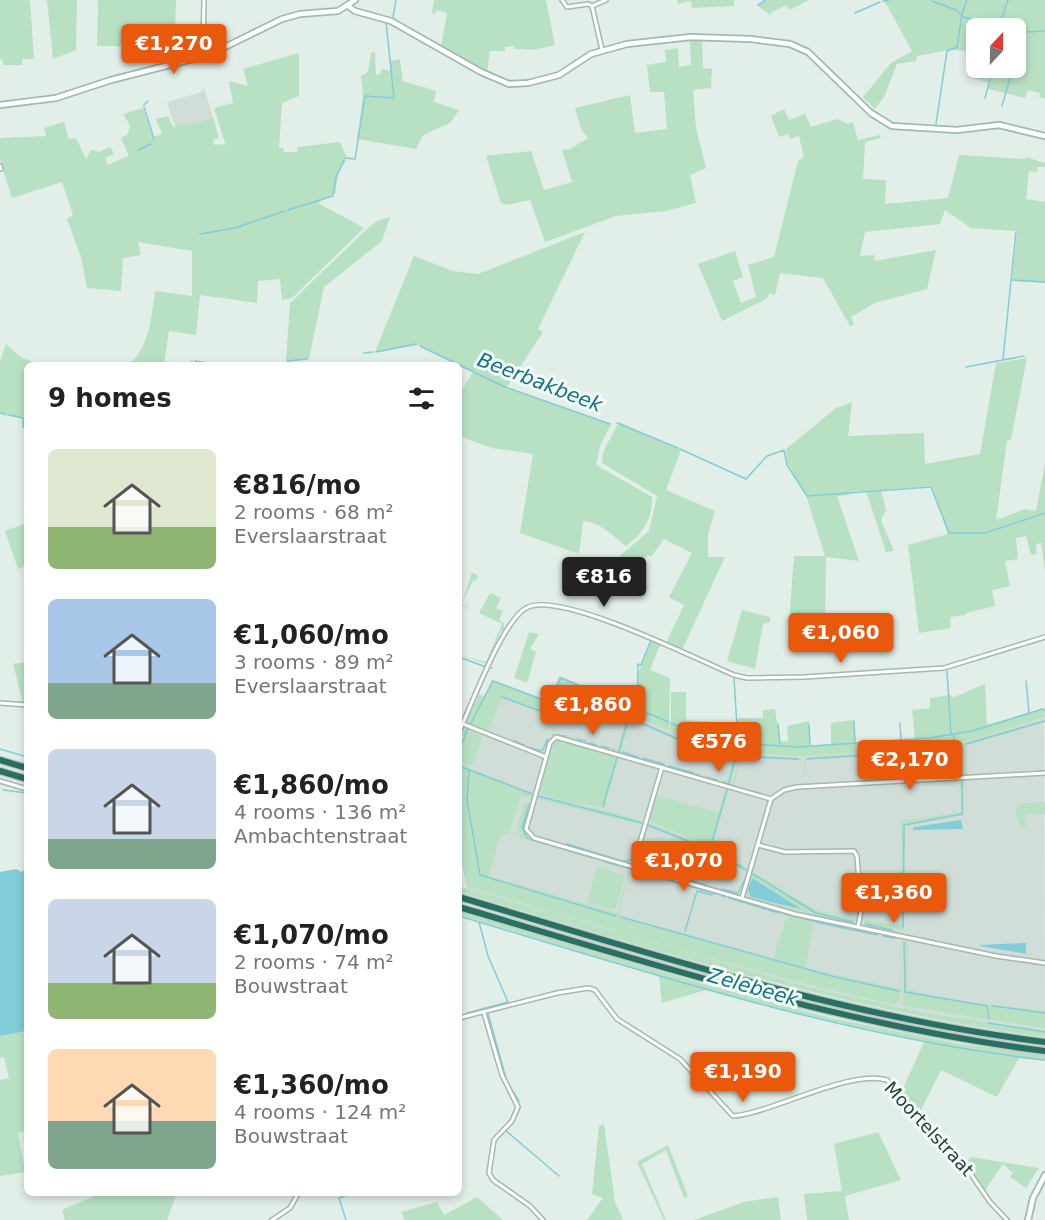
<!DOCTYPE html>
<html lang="en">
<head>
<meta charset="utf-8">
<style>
	body { margin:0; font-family:"DejaVu Sans",sans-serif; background:#f6f6f6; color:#222; height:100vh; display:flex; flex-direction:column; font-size:22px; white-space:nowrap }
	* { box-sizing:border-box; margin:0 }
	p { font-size:20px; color:#767676 }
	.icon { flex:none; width:33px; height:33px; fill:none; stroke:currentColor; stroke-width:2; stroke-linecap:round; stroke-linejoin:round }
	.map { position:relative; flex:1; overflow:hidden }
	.details { position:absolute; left:24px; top:362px; width:438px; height:834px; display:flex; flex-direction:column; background:#fff; border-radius:9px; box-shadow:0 3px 9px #0003 }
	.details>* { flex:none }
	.needle { width:39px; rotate:22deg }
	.controls { position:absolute; left:966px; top:18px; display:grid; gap:12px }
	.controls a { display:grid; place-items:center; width:60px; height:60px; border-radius:9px; background:#fff; box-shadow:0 3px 9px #0003; font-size:30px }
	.price { position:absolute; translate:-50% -51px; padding:0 14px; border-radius:6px; background:#ea580c; color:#fff; font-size:20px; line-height:39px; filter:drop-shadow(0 2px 3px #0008) }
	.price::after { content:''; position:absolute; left:50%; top:36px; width:18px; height:14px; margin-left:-9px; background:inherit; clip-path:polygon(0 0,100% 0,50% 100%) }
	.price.selected { background:#222; color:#fff }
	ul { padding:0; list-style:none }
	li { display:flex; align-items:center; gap:18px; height:150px; padding:0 24px }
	li span { display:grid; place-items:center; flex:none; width:168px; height:120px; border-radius:9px; color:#555 }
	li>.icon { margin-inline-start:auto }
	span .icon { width:72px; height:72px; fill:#fffc; stroke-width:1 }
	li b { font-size:26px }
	h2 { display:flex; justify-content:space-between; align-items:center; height:72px; padding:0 24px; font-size:26px }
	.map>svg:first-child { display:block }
	.built { fill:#d0ded7 }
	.green { fill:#b8e1c3 }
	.water { fill:#83ccd9 }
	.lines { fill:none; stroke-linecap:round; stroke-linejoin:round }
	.stream { stroke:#83ccd9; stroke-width:1.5 }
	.street-casing { stroke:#a4b7b0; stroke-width:6 }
	.secondary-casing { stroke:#9fbbb1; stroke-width:8 }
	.highway-casing { stroke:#c0cac7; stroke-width:9 }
	.street { stroke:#fff; stroke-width:3 }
	.secondary { stroke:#fff; stroke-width:4.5 }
	.highway { stroke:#287062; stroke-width:6 }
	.labels { text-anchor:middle; stroke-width:6; stroke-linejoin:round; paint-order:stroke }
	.street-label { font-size:18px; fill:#1f4138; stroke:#f3faf6 }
	.water-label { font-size:20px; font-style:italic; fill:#127184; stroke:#f3faf6 }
</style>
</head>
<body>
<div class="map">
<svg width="1045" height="1220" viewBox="0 0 1045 1220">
	<rect width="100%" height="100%" fill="#e2eee8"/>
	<!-- built -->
	<path class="built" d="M204 88 213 117 187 126 186 123 175 127 167 102 201 92Z
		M559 676 715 742 799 746 929 738 972 730 1044 708 1045 1030 926 1013 808 987 467 889 459 850V752L492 680 549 701Z"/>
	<!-- green -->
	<path class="green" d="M0 0H30L34 59H22V65H3V60L0 59Z
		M47 0H77L76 50 53 59Z
		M98 0H176L175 32H170L169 39 129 38V46H97Z
		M434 0H546L555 45 534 50 515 49 514 46 505 47V51H490L487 72 441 47 447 13 436 10 435 14 432 13Z
		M677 0H734V6L692 8 691 1 678 4Z
		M768 0H809L790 10 786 5 769 14 758 6Z
		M884 0H1045V99L1039 97 1040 93 1028 90 1025 98 988 89 990 83 972 78 976 65V68H1016V28H976V51L948 50 917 56 916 61 897 64 885 95 875 109 863 97 891 63 912 51Z
		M702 39 703 68 712 69 711 88 693 90 696 128 706 168 690 175 696 203 666 211 616 216 545 242 530 200 507 205 501 203 486 156 531 151 544 190 572 182 562 150 570 149 588 138 581 129 575 108 630 95 635 133 667 129 664 92H650L647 65 666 62 665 50 678 48 679 67 691 65 690 40Z
		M375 52 376 75 381 74V69L390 71V61L400 59 403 81 436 91 434 102 459 110 450 123 423 135 416 149 357 139 363 96 361 76 368 72 371 53Z
		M299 53V96L282 103 279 148H283L284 152H297L298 147 340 142 347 158 338 175 335 194 318 203 364 228 292 298 282 300 280 279 258 281 257 303 200 295 196 335 169 331 164 364H130C150 343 151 320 155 291L192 296V251L138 242 141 255 123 258 121 291 87 288 81 257 67 219 73 215 62 182 12 198 0 160V138L46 136 44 128 64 122 69 139 76 138 86 159 91 150 99 152 110 147 114 154 105 158 108 165 129 156 121 138 128 134 130 125 123 114 143 108 153 137 162 134 156 119 168 116 173 127 186 123 187 126 213 117 219 138 213 140 214 145 225 144 231 162 214 108 233 103 229 81 248 86 243 69Z
		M784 109 789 120 805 114 811 127 837 119 848 124 853 122 858 140 880 135 881 138 865 142 863 179 886 180 885 204 948 198 959 155 1025 159 1026 157 1045 163V167H1038L1037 172 1029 171 1026 199 1045 202V283L1012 281 1017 231 971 228 945 210 940 224 865 232 860 256 874 255 875 261 936 250 927 289 875 303 851 317 854 324 850 326 823 278 780 273 775 295 770 293 766 299 722 321 698 264 735 251 743 277 733 281 741 303 756 297 748 265 774 257 798 161 804 157 799 136 790 139 788 134 779 137 771 116Z
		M390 217 382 241 324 287 309 359 286 361 290 303 369 227 377 221Z
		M585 232 538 329 543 332 507 387 611 424 600 446 596 465 652 497C653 519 643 533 626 546 613 536 600 522 583 521L579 554 520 533 533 454 492 448 459 436V395L473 372 419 345 375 352 414 256 453 271 478 274Z
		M6 344 19 356 37 364H27V407L24 419 0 414V361Z
		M1027 358 1011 439 1007 441 996 520 1025 509 1036 511 1045 463V571L1041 543 1036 544 1037 554 1031 555 1026 536 1016 538 1018 559 1005 561 1010 586 992 590 995 606 966 613V615L950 617 951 628 919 633 908 545 948 534 932 486 881 490 886 510 881 520 894 551 886 552 866 491 849 492V495L837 496 859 561 826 557 825 621 789 623 794 556H825L807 498 787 462 786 449 836 408 852 402 848 436 924 433 925 464 980 454 996 363Z
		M619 422 681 450 666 490 715 511 708 534V557H725L682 650 666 643 684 605 669 597 692 553 664 539 651 557 648 555 625 581 609 565 649 531 657 496 602 463 603 452Z
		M27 523V565L18 569 5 531Z
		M472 572 478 576 476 581 473 580 462 604 479 613 490 593 501 598 496 608 503 611 499 620 504 623V630L501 631 487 664 459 655 486 662 502 624 462 605 459 611V600L463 601Z
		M742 610 770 617V622L763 624 755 669 727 661Z
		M529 632 539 634 530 649 536 652 527 683 514 678Z
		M651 641 660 645 650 670 670 678 669 730 569 690 562 693 556 709 551 712 501 693 553 713 564 693 569 691 631 717 620 753 617 752 627 718 568 694 559 712 553 716 502 698 488 731 471 725 469 730 483 736 472 766 459 761 463 742 462 732 479 694 484 696 492 680 549 701 559 676 637 708 638 673Z
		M27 662V703H23L13 664Z
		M985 684 987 725 1044 708 1045 717 975 739 931 747 802 756 713 751 671 731V692H686V720L736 724V718H763V710L775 709 780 742 788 741 787 726 809 721 810 746 831 744V723L853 720 856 743 915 739 912 710 930 708V698L951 695 952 698Z
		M633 718 708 750 738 754 730 785 727 784 734 757 709 754 633 721 622 753Z
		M1045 719V722L964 746 965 773 969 774 965 775V774L963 743Z
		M559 740 619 756 604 808 561 801 538 793 553 743Z
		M960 743 963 776H959L957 748 806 760 805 784 804 761 807 757 929 749Z
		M740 754 801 758 804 784 801 760 741 758 734 786 732 785Z
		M459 764 534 793 531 798 521 795 509 835 501 833 500 837 503 839H499L489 876 617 913 629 870 605 863V860L631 868 619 912 621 916 773 959 787 916 814 922 805 968 900 989V938L901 988 899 1003 893 1004C749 973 609 928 467 887L459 850Z
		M964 779V815L905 826 904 931 888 926 904 935 867 927 862 921 868 922 862 919 897 926 902 923 901 821 962 812 960 781Z
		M726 787 729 788 712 847 648 821 657 795 718 813Z
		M538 795C572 806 610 808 642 822L640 824 538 799Z
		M1045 802V814L1025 815 1026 828H1019L1016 809 1020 804Z
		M524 803 530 805 524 827 528 837 594 857 593 859 520 838 517 827Z
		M649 823 725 854 747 869 746 871 692 843 648 827Z
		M598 866 625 876 616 907 612 909 587 902Z
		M753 872 817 911 857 920 850 924 749 898 746 890Z
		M459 886 808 987 926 1013 1045 1030V1037C846 1011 652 949 459 892Z
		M459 911 704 984 831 1018 960 1044 1045 1055V1061L1019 1058 997 1097 941 1070 920 1112 901 1093 924 1042 776 1009 706 990 662 1003 659 976 459 915Z
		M905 939 908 942 907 990 969 1002 1045 1011V1028L903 1006Z
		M27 1031V1131L18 1133 25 1172 0 1176V1080L9 1078 4 1057 0 1058V1036Z
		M604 1124 615 1202 623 1220H587L603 1198 592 1194 599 1126Z
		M878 1132 901 1180 845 1196 849 1220H807L804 1194 842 1191 834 1144Z
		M668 1145 688 1196 684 1198 666 1150 642 1164 666 1220H664L637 1162Z
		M971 1157 1039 1168 1026 1188 1010 1177 1013 1173 1003 1164 985 1190 967 1162Z
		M104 1192H176V1195L167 1220H65L62 1210Z
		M477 1197 503 1220H405L401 1212 437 1202 444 1215Z
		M778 1197 781 1220H694L744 1202Z"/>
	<!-- water -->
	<path class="water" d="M961 820 963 829 913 830 914 827Z
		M27 867V1031L0 1036V872L16 869 22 872Z
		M752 878 801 909 751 897 748 890Z
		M1026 943V954L980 946V945Z"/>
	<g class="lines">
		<!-- stream -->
		<path class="stream" d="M883 1 889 0
			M932 1 956 10 964 17 1006 28
			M758 5 766 0
			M855 13 880 2
			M393 17 396 0
			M999 25 1008 0
			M1016 31H1019
			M1025 32 1045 31
			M1016 58 1021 37
			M985 98 993 68
			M144 105 148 101
			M1002 106 1013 68
			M144 107 154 139
			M936 124 947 51 957 47 962 14 967 0
			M138 150 151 144
			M346 158 355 159 365 96 394 98 386 22
			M288 210 333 196 336 177 344 160
			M200 234 235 228 285 211
			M1013 280 1045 282
			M420 346 457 364
			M376 352 416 344
			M364 353 373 352
			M1003 359 1016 232
			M195 361 215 364
			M289 361 307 359
			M191 364 192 361
			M286 364 288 361
			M459 365 505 387 610 424
			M966 367 1024 356
			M0 413 5 414
			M9 415 23 418V427L27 429
			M617 423 678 448
			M680 449 746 479 767 456 784 450 787 465 807 496 931 487 949 533H985L1045 513
			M459 609 460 607
			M459 657 486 667
			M490 668H492
			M947 671 951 735
			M734 678 738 743
			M1026 681 1029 713
			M502 697 551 715 558 712 568 693 630 718
			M637 716 638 664 641 665 651 640
			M632 719 707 752 737 756
			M854 721 855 741
			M471 723 493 681 549 702 561 678 669 722
			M671 723 715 742 799 747 929 738 972 731 1043 709 1045 711
			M900 723 901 740
			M778 724 780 744
			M809 725 810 745
			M553 735 566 736
			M954 735V742
			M577 739 586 741
			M514 741 524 745
			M590 743 596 745
			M966 744 1045 721
			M736 745V751
			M601 746 609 748
			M959 746 961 774
			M527 747 542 751 548 739
			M544 747 547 740
			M0 749 27 757
			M613 749 614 750
			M459 750 468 728
			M619 751 628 719
			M623 752 638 757
			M740 756 798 759
			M643 758 664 764
			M807 759 929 751 955 745
			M459 766 532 794
			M669 766 694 773
			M469 770 467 800 480 875 616 916
			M697 774 700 775
			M706 777 717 780
			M724 782 727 783
			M729 783 736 754
			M3 790 27 793
			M538 796 642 823
			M529 804 522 828 527 838 593 858
			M603 806 617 758
			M27 823V827
			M648 825 724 856 746 870
			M646 830 647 828
			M644 838 645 833
			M567 844 619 860
			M711 845 727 790
			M642 846 643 841
			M639 854 641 849
			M639 857 638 862 641 866 676 876
			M623 861 631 860 634 850
			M606 862 631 869
			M635 870 716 894
			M753 874 816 913 853 922
			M682 878 699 883
			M702 884 706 885
			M722 889 738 893 745 879
			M722 896 724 897
			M729 898 779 913
			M784 914 813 921
			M459 916C652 974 844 1037 1045 1060
			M621 917 835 977 899 991
			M815 922 877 935
			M865 924 892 930
			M903 927 904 825 962 814V782
			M685 931 697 891 712 895
			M883 936 894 938
			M904 942 905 992 987 1006 989 1019
			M993 1006 1045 1013
			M488 1013 507 1082 519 1101
			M459 1020 468 1018 467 1013 508 1002 488 956 479 922
			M988 1023 1045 1032
			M514 1120 520 1106
			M505 1130 559 1176
			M346 1220 339 1198 354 1192"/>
		<defs>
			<path id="street" d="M562 0 567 7 588 4 592 6 602 50
				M592 6 606 0
				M203 55 204 0
				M0 166 1 169
				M0 703 27 705
				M463 724 546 757
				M459 732C472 704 502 622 526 608 558 589 698 660 734 675L747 678 804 677 944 668 1045 637
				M0 781 27 789
				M771 799 556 737 550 743 526 829 534 838 795 914 996 956 1045 963
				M771 799 784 790 797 787 1045 773
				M758 845 785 852 854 851 857 856 861 911 858 927
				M633 866 662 767
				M742 898 771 799
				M484 1013 502 1075 518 1107 512 1121 494 1140 489 1173 493 1180 530 1206 543 1220
				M459 1018 557 993 588 988 595 990 617 1019 680 1059 733 1116C772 1113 850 1069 887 1080L962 1161 990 1202 1007 1220
				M272 1220 290 1208 299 1192"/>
			<path id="secondary" d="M348 6 355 11 391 21 481 72 509 84 528 83 559 75 591 54 627 44 691 37 751 39 790 44 808 52 871 113 892 126 957 130 999 125 1045 136
				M0 105 56 98 111 80 197 58 227 46 282 19 300 14 338 11 355 0
				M1028 1220 1033 1198 1045 1175"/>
			<path id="highway" d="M0 760 27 768
				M0 771 27 779
				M459 897C652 954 844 1017 1045 1042
				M459 907C652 964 845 1026 1045 1051"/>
		</defs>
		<!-- street casing -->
		<use href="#street" class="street-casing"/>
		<!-- secondary casing -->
		<use href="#secondary" class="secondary-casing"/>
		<!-- highway casing -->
		<use href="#highway" class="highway-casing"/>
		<!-- street -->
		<use href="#street" class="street"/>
		<!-- secondary -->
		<use href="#secondary" class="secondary"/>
		<!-- highway -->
		<use href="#highway" class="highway"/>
	</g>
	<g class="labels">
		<!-- street labels -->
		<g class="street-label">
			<text transform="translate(929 1129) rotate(47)" y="6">Moortelstraat</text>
		</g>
		<!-- water labels -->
		<g class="water-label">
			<text transform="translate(540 382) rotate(21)" y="7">Beerbakbeek</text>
			<text transform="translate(753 987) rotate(16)" y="7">Zelebeek</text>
		</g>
	</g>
</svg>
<div class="controls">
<a><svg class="needle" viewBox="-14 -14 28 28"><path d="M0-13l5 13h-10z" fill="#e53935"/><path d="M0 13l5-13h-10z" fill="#767676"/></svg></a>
</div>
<b class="price" style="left:174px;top:75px">€1,270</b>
<b class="price selected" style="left:604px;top:608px">€816</b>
<b class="price" style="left:841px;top:664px">€1,060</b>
<b class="price" style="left:593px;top:736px">€1,860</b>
<b class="price" style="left:719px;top:773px">€576</b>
<b class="price" style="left:910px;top:791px">€2,170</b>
<b class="price" style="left:684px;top:892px">€1,070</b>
<b class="price" style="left:894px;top:924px">€1,360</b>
<b class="price" style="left:743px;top:1103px">€1,190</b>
<section class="details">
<h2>9 homes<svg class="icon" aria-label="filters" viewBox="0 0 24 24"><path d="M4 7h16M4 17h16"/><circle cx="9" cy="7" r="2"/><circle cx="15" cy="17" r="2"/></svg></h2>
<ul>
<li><span style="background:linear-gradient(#dfe7d0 65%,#8fb573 0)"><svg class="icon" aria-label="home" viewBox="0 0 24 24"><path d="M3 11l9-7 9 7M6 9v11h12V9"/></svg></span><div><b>€816/mo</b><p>2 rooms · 68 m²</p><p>Everslaarstraat</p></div></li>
<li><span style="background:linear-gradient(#a9c7e8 70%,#7fa58c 0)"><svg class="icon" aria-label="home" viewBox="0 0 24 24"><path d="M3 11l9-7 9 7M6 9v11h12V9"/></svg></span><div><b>€1,060/mo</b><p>3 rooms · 89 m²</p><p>Everslaarstraat</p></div></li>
<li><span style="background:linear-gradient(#c9d6e8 75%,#7fa58c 0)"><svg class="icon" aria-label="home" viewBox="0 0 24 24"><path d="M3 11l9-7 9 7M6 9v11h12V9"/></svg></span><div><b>€1,860/mo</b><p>4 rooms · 136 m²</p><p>Ambachtenstraat</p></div></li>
<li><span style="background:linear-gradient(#c9d6e8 70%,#8fb573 0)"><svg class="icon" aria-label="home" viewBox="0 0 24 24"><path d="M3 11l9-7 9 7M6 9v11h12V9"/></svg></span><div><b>€1,070/mo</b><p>2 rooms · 74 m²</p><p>Bouwstraat</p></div></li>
<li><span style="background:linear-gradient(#ffd9b3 60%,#7fa58c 0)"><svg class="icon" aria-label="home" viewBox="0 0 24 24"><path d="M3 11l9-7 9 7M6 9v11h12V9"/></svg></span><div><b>€1,360/mo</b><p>4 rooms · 124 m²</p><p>Bouwstraat</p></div></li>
</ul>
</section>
</div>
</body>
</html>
